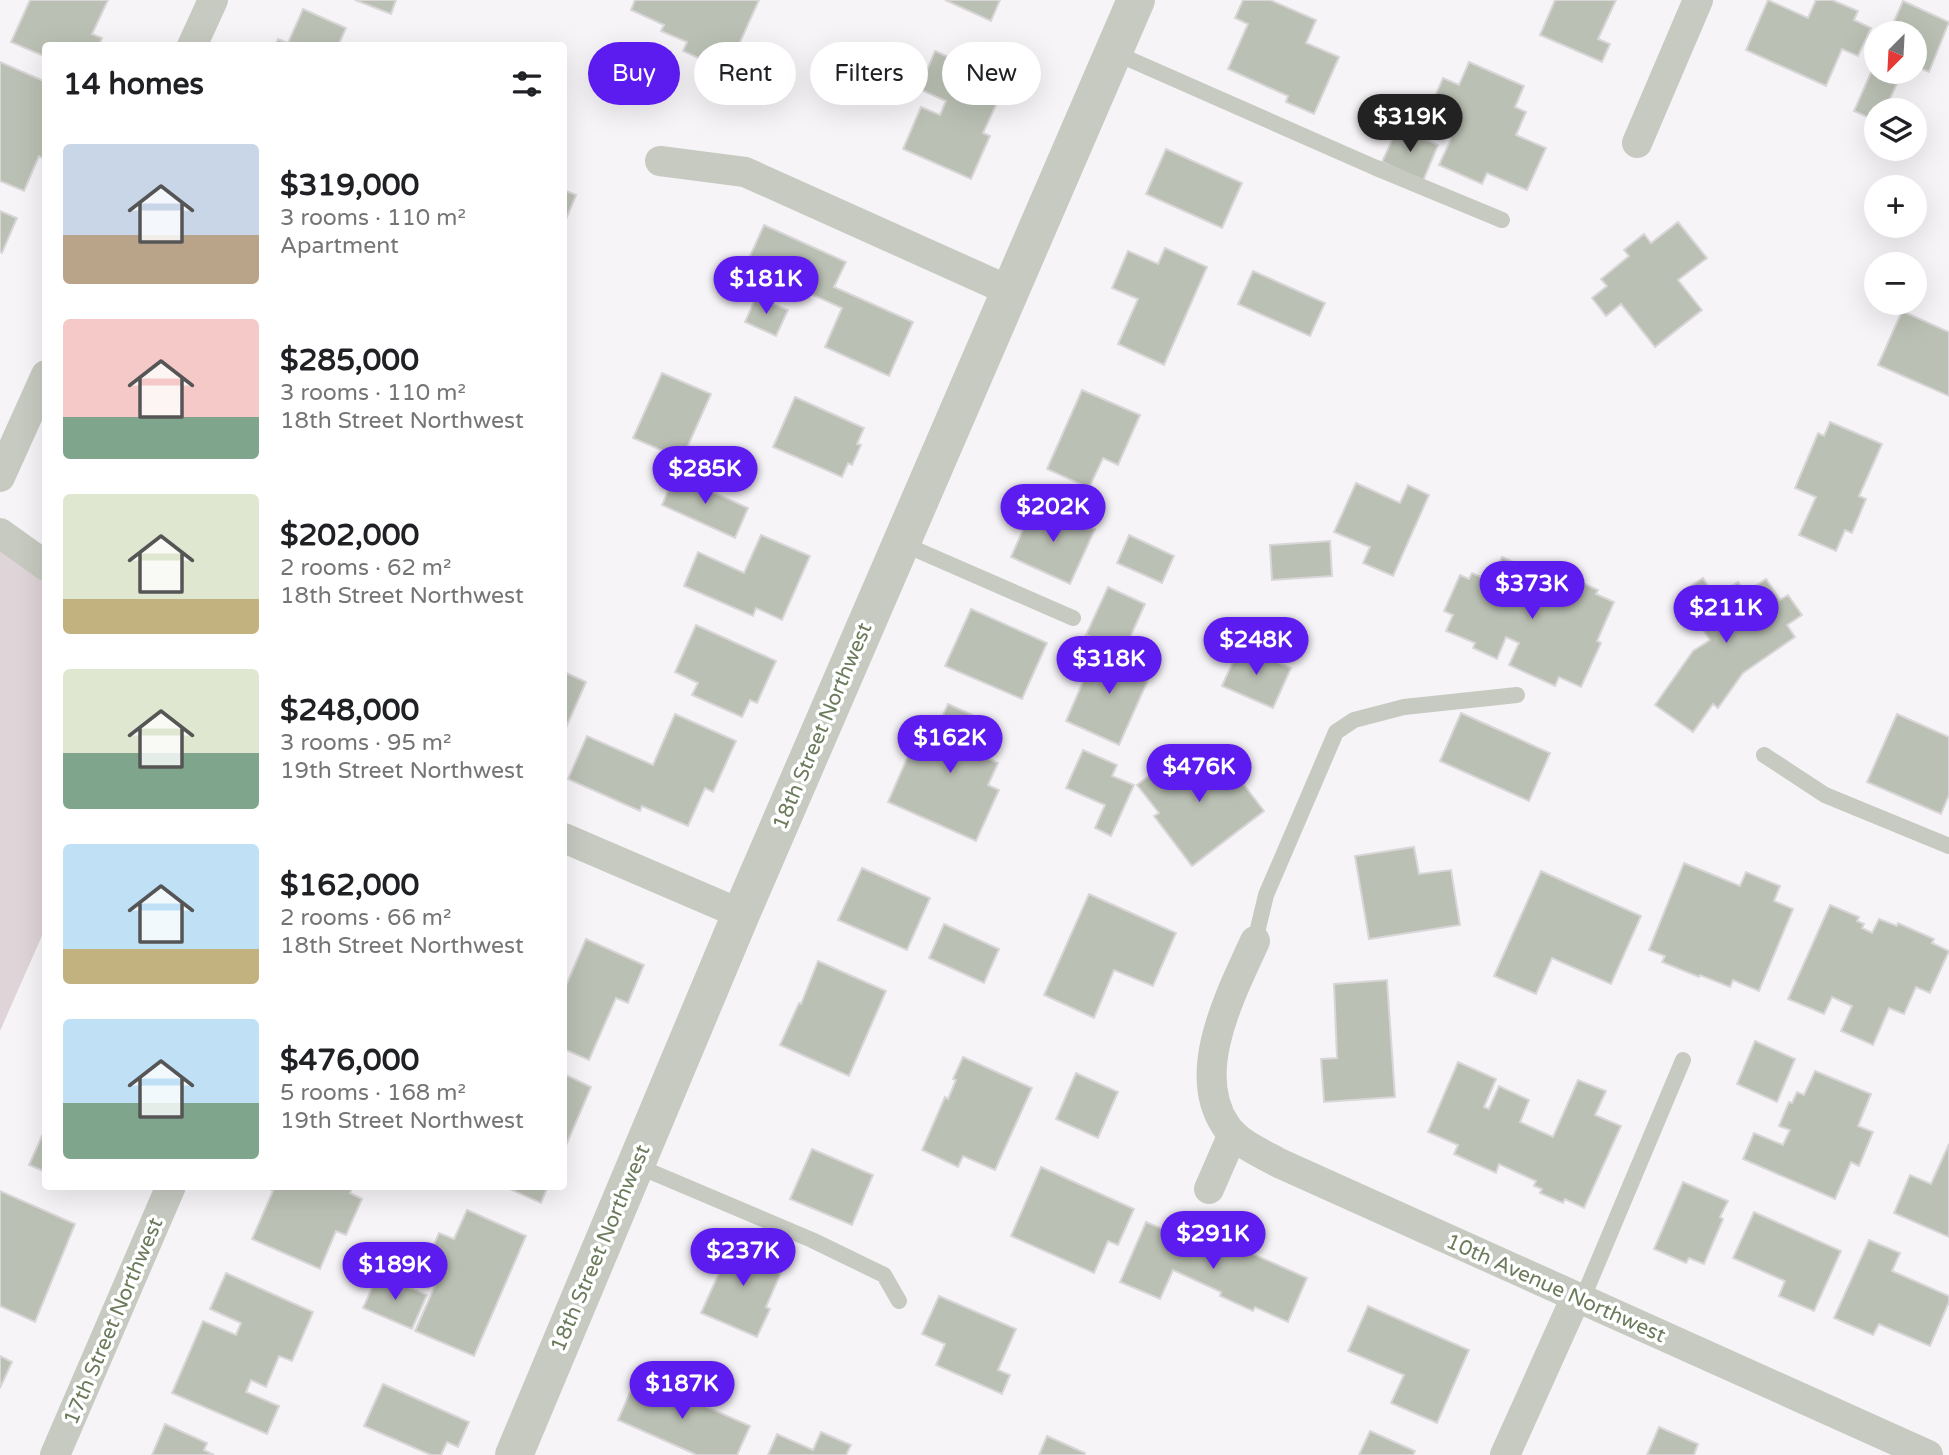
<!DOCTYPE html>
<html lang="en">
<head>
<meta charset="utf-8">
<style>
	body { margin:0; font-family:"Varela Round",sans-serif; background:#f2f2f2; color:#202124; height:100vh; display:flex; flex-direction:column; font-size:26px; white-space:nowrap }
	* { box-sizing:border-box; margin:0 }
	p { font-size:23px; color:#757577 }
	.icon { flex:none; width:38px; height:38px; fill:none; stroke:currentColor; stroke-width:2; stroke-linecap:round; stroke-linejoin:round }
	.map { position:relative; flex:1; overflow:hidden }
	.drawer { position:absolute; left:42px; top:42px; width:525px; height:1148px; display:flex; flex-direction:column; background:#fff; border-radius:7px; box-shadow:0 7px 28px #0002 }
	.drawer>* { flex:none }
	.top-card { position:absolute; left:588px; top:42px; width:665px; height:63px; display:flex; gap:14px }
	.needle { width:46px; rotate:204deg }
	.fabs { position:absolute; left:1864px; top:21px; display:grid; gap:14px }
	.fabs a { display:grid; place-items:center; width:63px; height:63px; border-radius:50%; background:#fff; box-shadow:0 7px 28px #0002; font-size:35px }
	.price { position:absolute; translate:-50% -60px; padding:0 16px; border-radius:24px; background:#5d1cef; color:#fff; font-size:23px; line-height:46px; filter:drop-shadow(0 2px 4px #0008) }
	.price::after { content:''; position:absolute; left:50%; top:42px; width:21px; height:16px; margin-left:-10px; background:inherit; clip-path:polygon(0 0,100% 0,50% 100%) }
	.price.selected { background:#222; color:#fff }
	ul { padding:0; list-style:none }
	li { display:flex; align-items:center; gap:21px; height:175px; padding:0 21px }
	li span { display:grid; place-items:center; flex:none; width:196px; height:140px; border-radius:7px; color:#555 }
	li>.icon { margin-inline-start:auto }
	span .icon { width:84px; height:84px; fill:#fffc; stroke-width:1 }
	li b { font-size:30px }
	h2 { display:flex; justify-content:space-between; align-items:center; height:84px; padding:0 21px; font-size:30px }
	.chip { padding:0 24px; border-radius:32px; background:#fff; box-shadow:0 7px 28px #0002; font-size:24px; line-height:63px }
	.chip.selected { background:#5d1cef; color:#fff }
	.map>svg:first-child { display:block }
	.green { fill:#dfd4d8 }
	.building { fill:#bbc0b4; stroke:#d9d6d8; stroke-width:2 }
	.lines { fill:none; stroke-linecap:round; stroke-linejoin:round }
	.service { stroke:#c6cac1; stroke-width:16 }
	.minor { stroke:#c6cac1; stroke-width:30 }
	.tertiary { stroke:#c6cac1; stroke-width:38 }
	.labels { text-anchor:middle; stroke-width:7; stroke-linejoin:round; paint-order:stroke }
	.street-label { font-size:21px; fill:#6b7b5c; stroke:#fff }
</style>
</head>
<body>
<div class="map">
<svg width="1949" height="1455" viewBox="0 0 1949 1455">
	<rect width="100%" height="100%" fill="#f7f4f7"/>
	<!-- green -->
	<path class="green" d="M0 533 46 566 45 929 0 1031Z"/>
	<!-- building -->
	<path class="building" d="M30 0H108L92 34 102 38 99 46H46V57L11 42Z
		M355 0H396L391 14Z
		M635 0H759L727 71 683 51 687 42 661 31 664 25 631 10Z
		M945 0H1000L991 21Z
		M1243 0H1270L1316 20 1306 43 1339 57 1314 114 1286 102 1288 96 1228 69 1248 24 1235 18Z
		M1555 0H1616L1598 39 1610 44 1602 62 1540 35Z
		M1768 0 1808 18 1816 0H1832L1858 11 1854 20 1871 28 1858 56 1842 49 1826 86 1746 50Z
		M1903 1 1949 22 1929 72 1914 66V33H1889Z
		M303 9 346 28 338 46H275L278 39 288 43Z
		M935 51 1006 83 983 133 990 136 971 179 903 149 921 107 940 115 946 101 919 89Z
		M1876 61V72H1902L1885 110H1876V121L1854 111Z
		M0 62 46 82V155L44 159 39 156 24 191 0 181Z
		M1469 62 1524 86 1515 107 1526 112 1516 135 1546 148 1527 190 1487 173 1482 184 1439 165 1451 139 1422 126 1443 78 1459 85Z
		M1398 127 1438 145 1423 181 1382 162Z
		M1166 149 1242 183 1222 228 1146 194Z
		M564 190 576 195 564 224Z
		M0 211 17 218 2 253 0 252Z
		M1678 222 1707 258 1678 280 1702 310 1655 347 1621 304 1606 316 1592 298 1607 286 1601 279 1629 256 1624 250 1644 234 1651 243Z
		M764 225 846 262 834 287 913 322 889 376 825 347 842 308 746 265Z
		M1165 248 1207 267 1164 365 1118 344 1138 299 1112 288 1128 251 1158 264Z
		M1253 271 1325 303 1310 336 1238 304Z
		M756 297 788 310 776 336 745 322Z
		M1902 311 1949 332V396L1878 365Z
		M662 373 711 394 682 459 633 438Z
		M1082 390 1140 415 1118 465 1103 458 1089 488 1047 469Z
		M795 397 864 428 857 444 861 445 852 465 848 463 842 477 773 447Z
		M1830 422 1882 444 1859 496 1866 499 1852 533 1845 530 1836 551 1799 535 1816 497 1795 488 1818 433 1824 436Z
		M675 475 748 508 735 538 662 505Z
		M1356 483 1400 503 1408 485 1429 495 1393 576 1363 563 1370 547 1334 532Z
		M1039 505 1095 529 1070 584 1011 557 1026 523 1030 525Z
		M761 535 810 556 782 620 756 608 753 616 684 586 698 552 744 573Z
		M1129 535 1174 556 1162 583 1117 563Z
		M1330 541 1332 576 1272 580 1270 545Z
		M1502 557 1536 572 1529 587 1542 592 1552 569 1598 590 1596 594 1614 602 1597 641 1601 643 1581 687 1559 677 1555 686 1509 665 1519 643 1506 637 1497 659 1473 648 1475 643 1446 631 1453 615 1444 611 1460 575 1469 579 1472 573 1491 581Z
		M1703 578 1715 597 1738 582 1745 593 1766 579 1780 600 1788 595 1802 615 1787 625 1795 637 1743 673 1718 708 1713 704 1693 732 1655 705 1693 651 1710 640 1679 594Z
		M1108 587 1145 604 1124 651 1086 635Z
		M971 609 1047 643 1022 699 945 666Z
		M696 625 776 661 757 703 750 700 742 717 692 695 698 683 675 672Z
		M1240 646 1291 668 1273 708 1222 686Z
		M1098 647 1152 671 1119 745 1066 721Z
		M564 672 586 682 564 732Z
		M948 704 994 725 980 755 998 763 988 785 999 790 976 841 888 802 919 731 933 737Z
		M1461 713 1550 753 1529 801 1440 761Z
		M675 714 736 741 713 792 705 788 688 826 642 806 640 811 568 779 587 736 653 765Z
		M1897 714 1949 737V795L1941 814 1867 782Z
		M1083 750 1117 765 1112 776 1134 785 1111 836 1095 828 1105 805 1066 788Z
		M1182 750 1199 773 1222 756 1264 811 1192 866 1154 816 1159 813 1137 785Z
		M1414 847 1419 874 1451 870 1460 925 1369 939 1355 856Z
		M1684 863 1740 886 1746 872 1780 886 1774 901 1793 909 1759 991 1733 980 1730 987 1700 975 1699 977 1662 962 1665 956 1649 950Z
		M862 868 930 898 907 950 838 920Z
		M1541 871 1641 916 1611 984 1552 958 1536 994 1494 976Z
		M1089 894 1176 933 1153 986 1114 970 1094 1018 1044 995Z
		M1830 905 1859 917 1857 921 1864 924 1862 928 1872 933 1879 919 1897 926 1898 923 1934 939 1932 943 1949 951 1930 993 1916 987 1904 1014 1889 1008 1873 1045 1841 1031 1852 1006 1832 997 1824 1014 1788 999Z
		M944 924 999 949 984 983 929 958Z
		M586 939 644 965 628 1003 616 998 589 1060 564 1049V990Z
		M818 961 886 991 849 1076 780 1045 799 1003 801 1004Z
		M1387 980 1395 1097 1324 1102 1321 1059 1337 1058 1334 984Z
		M1755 1041 1795 1059 1777 1102 1737 1084Z
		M963 1057 1032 1088 995 1170 963 1156 958 1167 922 1150 945 1097 948 1099 956 1080 953 1079Z
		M1458 1062 1496 1079 1484 1107 1489 1109 1499 1086 1529 1100 1520 1122 1553 1137 1578 1080 1606 1091 1595 1115 1621 1126 1584 1208 1565 1199 1563 1203 1540 1193 1542 1189 1534 1186 1536 1181 1499 1164 1496 1173 1454 1154 1458 1145 1428 1132Z
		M1815 1071 1871 1094 1858 1126 1873 1132 1859 1166 1851 1162 1835 1199 1743 1159 1754 1133 1783 1145 1790 1130 1779 1126 1789 1102 1792 1103 1797 1092 1804 1095Z
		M1076 1073 1118 1092 1098 1138 1056 1119Z
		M564 1074 591 1087 564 1150Z
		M46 1127V1172L29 1165Z
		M1949 1144V1237L1894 1213 1910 1175 1931 1184Z
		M812 1149 873 1175 852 1225 790 1199Z
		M1041 1167 1134 1209 1118 1245 1108 1241 1094 1273 1011 1236Z
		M1683 1182 1728 1201 1720 1217 1723 1219 1704 1264 1689 1258 1686 1263 1654 1249Z
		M264 1186H353L350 1193 362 1199 346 1235 336 1231 320 1269 252 1239 273 1191Z
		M503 1186H548L541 1203Z
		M0 1191 75 1224 35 1322 0 1306Z
		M467 1210 526 1236 474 1356 415 1331 438 1279 422 1272 439 1233 454 1239Z
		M1754 1212 1841 1251 1814 1311 1779 1296 1785 1281 1733 1258Z
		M1146 1222 1184 1238 1187 1231 1217 1244 1219 1239 1307 1278 1288 1322 1255 1307 1253 1311 1220 1296 1221 1292 1173 1270 1160 1299 1120 1282Z
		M730 1239 785 1263 766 1307 770 1309 757 1337 701 1313 719 1273 713 1271Z
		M1869 1240 1900 1253 1892 1271 1949 1296V1302L1930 1346 1879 1324 1873 1335 1834 1318Z
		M226 1273 313 1312 292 1361 279 1356 266 1387 251 1380 246 1392 279 1406 267 1434 172 1393 203 1321 236 1335 241 1323 210 1309Z
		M378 1274 427 1295 412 1329 363 1308Z
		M939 1296 1016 1329 998 1370 1010 1375 1002 1394 936 1365 945 1344 922 1334Z
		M1368 1306 1469 1350 1437 1423 1391 1403 1404 1375 1348 1351Z
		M0 1356 12 1362 0 1388Z
		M637 1376 750 1426 737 1455H697L618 1420Z
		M383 1384 469 1422 458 1447 447 1442 441 1455H431L364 1426Z
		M165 1424 207 1443 204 1450 214 1455H152Z
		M1659 1427 1698 1444 1694 1455H1647Z
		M1370 1431 1415 1451 1413 1455H1359Z
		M821 1432 851 1445 846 1455H768L777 1434 813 1450Z
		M1047 1436 1085 1453 1084 1455H1039Z"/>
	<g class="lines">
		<!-- service -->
		<path class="service" d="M1113 52 1374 167 1502 220
			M901 543 1073 618
			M1764 755 1825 795 1949 846
			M1255 941 1266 895 1336 732 1354 720 1404 707 1517 695
			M635 1165 812 1240 884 1275 899 1301
			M1582 1300 1683 1060"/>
		<!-- minor -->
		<path class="minor" d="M192 46 213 0
			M1637 143 1698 0
			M660 161 745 172 1010 291
			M0 477 46 375
			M0 533 46 566
			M564 838 741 914
			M1255 941C1232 992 1189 1072 1226 1126 1237 1143 1261 1153 1279 1163L1928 1455
			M1209 1189 1233 1134
			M55 1455 171 1186
			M1505 1455 1576 1297"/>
		<!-- tertiary -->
		<path class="tertiary" d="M514 1455 741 914 1136 0"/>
	</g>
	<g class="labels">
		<!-- street labels -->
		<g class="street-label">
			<text transform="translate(822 726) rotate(-67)" y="7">18th Street Northwest</text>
			<text transform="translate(600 1248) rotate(-67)" y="7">18th Street Northwest</text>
			<text transform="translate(1556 1288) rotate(24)" y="7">10th Avenue Northwest</text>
			<text transform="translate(113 1321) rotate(-67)" y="7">17th Street Northwest</text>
		</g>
	</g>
</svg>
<div class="fabs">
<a><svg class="needle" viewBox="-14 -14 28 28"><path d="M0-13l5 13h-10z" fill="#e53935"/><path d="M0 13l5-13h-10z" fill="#757577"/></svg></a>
<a><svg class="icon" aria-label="layers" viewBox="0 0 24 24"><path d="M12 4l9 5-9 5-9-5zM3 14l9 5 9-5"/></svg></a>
<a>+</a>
<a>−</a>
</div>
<b class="price selected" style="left:1410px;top:154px">$319K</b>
<b class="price" style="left:766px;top:316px">$181K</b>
<b class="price" style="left:705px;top:506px">$285K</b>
<b class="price" style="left:1053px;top:544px">$202K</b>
<b class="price" style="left:1532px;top:621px">$373K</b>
<b class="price" style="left:1726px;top:645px">$211K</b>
<b class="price" style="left:1256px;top:677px">$248K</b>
<b class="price" style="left:1109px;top:696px">$318K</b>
<b class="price" style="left:950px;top:775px">$162K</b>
<b class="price" style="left:1199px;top:804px">$476K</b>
<b class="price" style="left:1213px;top:1271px">$291K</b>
<b class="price" style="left:743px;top:1288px">$237K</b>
<b class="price" style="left:395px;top:1302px">$189K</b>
<b class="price" style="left:682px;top:1421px">$187K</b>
<div class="top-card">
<a class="chip selected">Buy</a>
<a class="chip">Rent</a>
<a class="chip">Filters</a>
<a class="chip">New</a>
</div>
<section class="drawer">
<h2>14 homes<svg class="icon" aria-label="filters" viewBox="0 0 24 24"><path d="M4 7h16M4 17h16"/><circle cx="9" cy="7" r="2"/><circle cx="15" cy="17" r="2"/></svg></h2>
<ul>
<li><span style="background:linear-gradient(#c9d6e8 65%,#b9a48a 0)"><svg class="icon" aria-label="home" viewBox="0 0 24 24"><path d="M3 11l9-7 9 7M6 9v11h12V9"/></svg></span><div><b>$319,000</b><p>3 rooms · 110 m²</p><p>Apartment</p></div></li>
<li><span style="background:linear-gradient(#f6c9c9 70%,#7fa58c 0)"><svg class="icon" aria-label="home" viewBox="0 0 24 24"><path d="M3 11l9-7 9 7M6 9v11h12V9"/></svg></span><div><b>$285,000</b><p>3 rooms · 110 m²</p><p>18th Street Northwest</p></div></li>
<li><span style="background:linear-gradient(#dfe7d0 75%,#c2b280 0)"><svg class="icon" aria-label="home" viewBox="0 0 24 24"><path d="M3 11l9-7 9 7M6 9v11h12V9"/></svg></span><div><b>$202,000</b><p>2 rooms · 62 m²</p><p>18th Street Northwest</p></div></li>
<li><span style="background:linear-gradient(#dfe7d0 60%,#7fa58c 0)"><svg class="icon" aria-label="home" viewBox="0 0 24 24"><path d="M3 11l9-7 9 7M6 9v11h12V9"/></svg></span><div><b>$248,000</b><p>3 rooms · 95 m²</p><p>19th Street Northwest</p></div></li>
<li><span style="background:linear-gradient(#bfe0f5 75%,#c2b280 0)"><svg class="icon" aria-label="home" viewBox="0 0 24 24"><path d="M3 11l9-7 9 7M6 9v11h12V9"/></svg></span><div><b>$162,000</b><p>2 rooms · 66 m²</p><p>18th Street Northwest</p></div></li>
<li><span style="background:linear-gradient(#bfe0f5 60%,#7fa58c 0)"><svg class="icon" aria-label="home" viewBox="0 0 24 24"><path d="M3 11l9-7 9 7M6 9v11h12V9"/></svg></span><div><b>$476,000</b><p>5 rooms · 168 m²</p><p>19th Street Northwest</p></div></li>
</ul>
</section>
</div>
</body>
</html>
